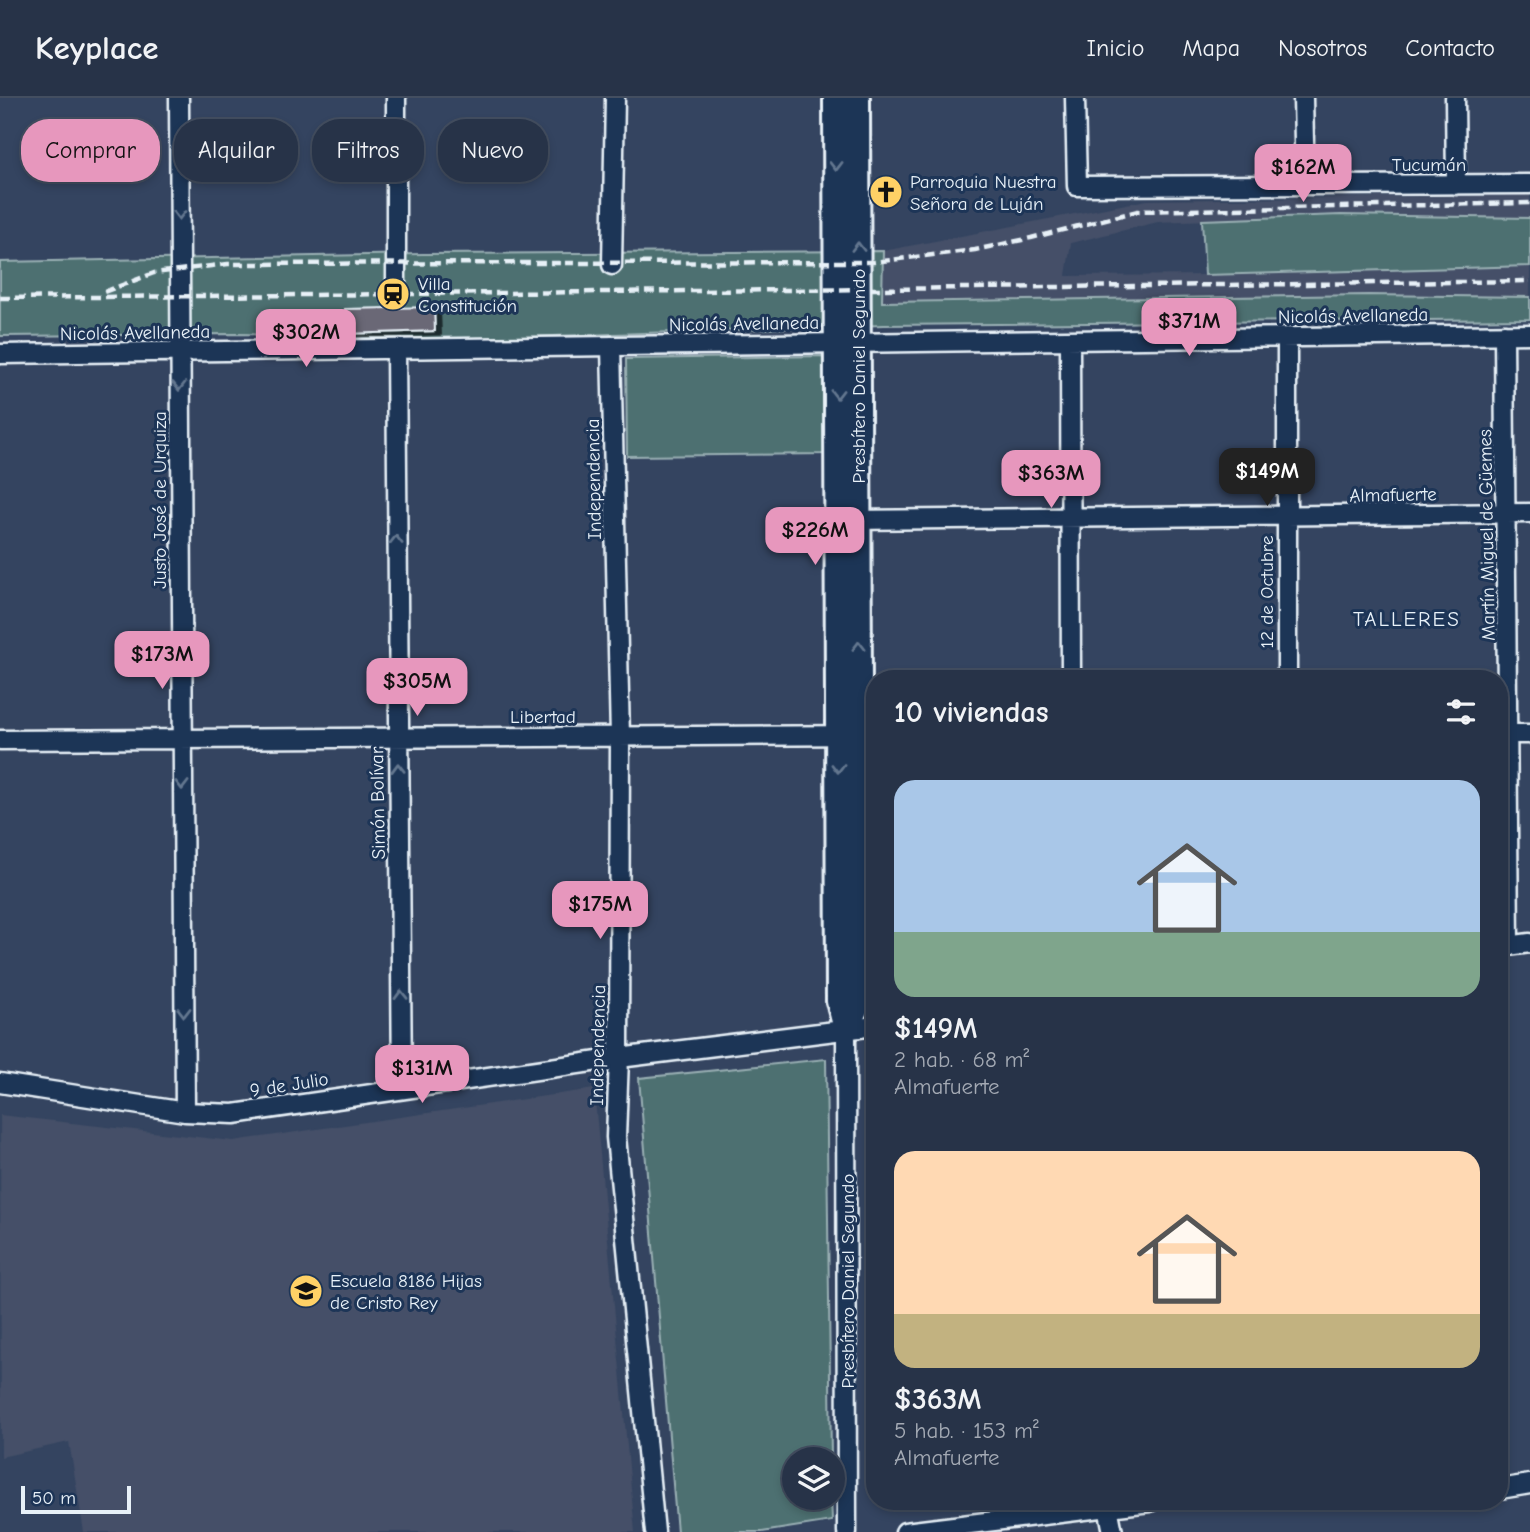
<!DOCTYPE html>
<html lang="es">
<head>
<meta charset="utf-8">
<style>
	body { margin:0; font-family:"Comic Neue",sans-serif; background:#2f3b4f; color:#f1f3f6; height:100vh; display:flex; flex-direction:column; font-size:26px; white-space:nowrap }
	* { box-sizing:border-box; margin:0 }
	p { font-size:23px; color:#a4aab4 }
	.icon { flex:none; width:38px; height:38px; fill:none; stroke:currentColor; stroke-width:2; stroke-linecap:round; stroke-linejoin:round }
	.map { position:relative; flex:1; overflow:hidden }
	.drawer { position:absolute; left:866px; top:572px; width:642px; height:840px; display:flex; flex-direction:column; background:#273348; border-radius:28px; box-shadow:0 4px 10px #0003,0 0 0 2px #434e60 }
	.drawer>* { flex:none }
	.banner { position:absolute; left:21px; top:21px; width:665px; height:63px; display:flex; gap:14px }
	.tools { position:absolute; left:782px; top:1349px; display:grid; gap:14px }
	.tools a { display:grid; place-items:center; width:63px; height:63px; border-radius:50%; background:#273348; box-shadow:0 4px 10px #0003,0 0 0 2px #434e60; font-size:35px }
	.scale { position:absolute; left:21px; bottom:18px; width:110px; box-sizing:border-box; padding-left:7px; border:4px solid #e8f1f8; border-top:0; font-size:19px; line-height:24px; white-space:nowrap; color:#e8f1f8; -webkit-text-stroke:5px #1d3557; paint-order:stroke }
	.price { position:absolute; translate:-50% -60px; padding:0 16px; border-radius:14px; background:#e797bd; color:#111; font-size:23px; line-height:46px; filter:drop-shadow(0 2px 4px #0008) }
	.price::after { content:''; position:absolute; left:50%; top:42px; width:21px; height:16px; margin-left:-10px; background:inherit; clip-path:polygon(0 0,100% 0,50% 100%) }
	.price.current { background:#222; color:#fff }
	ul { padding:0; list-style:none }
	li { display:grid; align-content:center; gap:14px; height:371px; padding:0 28px }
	li span { display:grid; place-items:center; height:217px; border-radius:21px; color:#555 }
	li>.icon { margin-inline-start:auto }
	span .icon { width:126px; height:126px; fill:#fffc; stroke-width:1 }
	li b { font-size:30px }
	h2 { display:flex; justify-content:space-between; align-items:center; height:84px; padding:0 28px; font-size:30px }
	.tag { padding:0 24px; border-radius:28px; background:#273348; box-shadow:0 4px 10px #0003,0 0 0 2px #434e60; font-size:24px; line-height:63px }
	.tag.current { background:#e797bd; color:#111 }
	header { display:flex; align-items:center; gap:42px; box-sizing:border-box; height:98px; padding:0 35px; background:#273348; border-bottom:2px solid #434e60 }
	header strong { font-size:33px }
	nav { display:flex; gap:38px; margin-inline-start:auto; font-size:24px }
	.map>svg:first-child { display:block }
	.built { fill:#444f67 }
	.green { fill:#4d6f71; stroke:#9ab0b4; stroke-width:2 }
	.building { fill:#6b6876; stroke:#e8f1f8; stroke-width:2; filter:url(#shadow) }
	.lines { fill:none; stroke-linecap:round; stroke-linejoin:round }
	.minor-casing { stroke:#e8f1f8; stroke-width:23 }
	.secondary-casing { stroke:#e8f1f8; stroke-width:30 }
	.minor { stroke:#1d3557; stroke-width:18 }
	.secondary { stroke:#1d3557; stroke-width:24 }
	.rail { stroke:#e8f1f8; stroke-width:4.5; stroke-dasharray:10 5; stroke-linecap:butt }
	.oneway { stroke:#64778f }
	.labels { text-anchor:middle; stroke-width:6; stroke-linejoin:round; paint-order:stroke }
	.street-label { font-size:19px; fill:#e8f1f8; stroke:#1d3557 }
	.poi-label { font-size:19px; fill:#e8f1f8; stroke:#1d3557; text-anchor:start }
	.neighbourhood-label { font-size:21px; letter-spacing:2px; fill:#e8f1f8; stroke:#1d3557 }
</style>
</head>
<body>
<header>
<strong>Keyplace</strong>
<nav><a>Inicio</a><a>Mapa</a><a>Nosotros</a><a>Contacto</a></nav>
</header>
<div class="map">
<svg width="1530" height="1434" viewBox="0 0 1530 1434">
	<defs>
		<filter id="shadow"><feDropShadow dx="6" dy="3.5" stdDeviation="0" flood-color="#0009"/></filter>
	</defs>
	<rect width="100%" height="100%" fill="#344460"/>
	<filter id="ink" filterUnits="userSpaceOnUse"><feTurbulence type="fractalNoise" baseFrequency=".0143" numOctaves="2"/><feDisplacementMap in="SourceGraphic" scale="14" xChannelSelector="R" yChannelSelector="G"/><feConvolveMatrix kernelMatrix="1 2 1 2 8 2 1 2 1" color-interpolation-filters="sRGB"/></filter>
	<g filter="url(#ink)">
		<!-- built -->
		<path class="built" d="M1530 97V120L1341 117 1158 124 1071 145 1066 178 1205 177 1530 168V199L1368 197 882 204 883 153 1147 102Z
			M594 991 635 1434H84L69 1344 1 1359 0 1017 233 1043Z"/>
		<!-- green -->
		<path class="green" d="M1341 117 1530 120V168L1205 177 1202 122Z
			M883 153 882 204 1368 197 1530 199V221L884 227 463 241 236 236 0 238V164L423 156Z
			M827 258 829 356 627 358 626 261Z
			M826 961 831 1361 794 1362V1400H831L832 1423 762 1434H677L639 980Z"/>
		<!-- building -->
		<path class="building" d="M434 209 435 233 345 236V211Z"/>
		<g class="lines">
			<defs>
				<path id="minor" d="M179 0 185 1014
					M396 0V185
					M1075 0 1077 88 1530 86
					M1303 0 1305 87
					M1455 0 1456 87
					M612 167 615 0
					M1504 236 1509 848
					M1287 239V581
					M1070 242 1071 581
					M611 248 620 639 619 960 616 1039 655 1434
					M396 251 402 990
					M0 256 1530 236
					M848 422 1530 415
					M1500 636H1530
					M0 642 875 637
					M1500 849 1530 845
					M846 931 847 1434
					M0 985 185 1014 234 1016 619 960 875 928
					M1500 1391 1530 1386
					M1108 1409 1113 1434
					M905 1434 1150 1404"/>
				<path id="secondary" d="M836 0 839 903 846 931
					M846 931 860 901 857 0"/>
			</defs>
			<!-- minor casing -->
			<use href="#minor" class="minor-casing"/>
			<!-- secondary casing -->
			<use href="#secondary" class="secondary-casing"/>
			<!-- minor -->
			<use href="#minor" class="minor"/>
			<!-- secondary -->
			<use href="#secondary" class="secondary"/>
			<!-- rail -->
			<path class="rail" d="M104 194 154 175 228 166 874 164 975 152 1031 140 1138 113 1530 105
				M0 200C510 195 1020 190 1530 183"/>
		</g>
		<!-- one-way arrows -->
		<defs><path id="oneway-chevron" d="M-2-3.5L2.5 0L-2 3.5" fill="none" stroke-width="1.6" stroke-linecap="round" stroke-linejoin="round" transform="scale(1.75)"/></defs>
		<g class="oneway">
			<use href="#oneway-chevron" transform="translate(836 68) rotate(90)"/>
			<use href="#oneway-chevron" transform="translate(179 117) rotate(90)"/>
			<use href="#oneway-chevron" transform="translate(858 149) rotate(-90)"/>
			<use href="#oneway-chevron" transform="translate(179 288) rotate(90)"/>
			<use href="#oneway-chevron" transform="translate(837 296) rotate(90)"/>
			<use href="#oneway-chevron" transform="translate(396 442) rotate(-90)"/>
			<use href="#oneway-chevron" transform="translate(859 548) rotate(-90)"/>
			<use href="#oneway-chevron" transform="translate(398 670) rotate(-91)"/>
			<use href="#oneway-chevron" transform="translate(838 670) rotate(90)"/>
			<use href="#oneway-chevron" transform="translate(182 687) rotate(90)"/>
			<use href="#oneway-chevron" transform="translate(401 897) rotate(-91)"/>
			<use href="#oneway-chevron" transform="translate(184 914) rotate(90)"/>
		</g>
	</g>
	<!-- icons -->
	<defs>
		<symbol id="church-disc" viewBox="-11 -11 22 22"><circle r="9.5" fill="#ffd166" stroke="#1d3557"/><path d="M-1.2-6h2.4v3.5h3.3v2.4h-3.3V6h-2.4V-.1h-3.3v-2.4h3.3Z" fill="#111"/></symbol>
		<symbol id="station-disc" viewBox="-11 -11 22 22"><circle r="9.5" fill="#ffd166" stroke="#1d3557"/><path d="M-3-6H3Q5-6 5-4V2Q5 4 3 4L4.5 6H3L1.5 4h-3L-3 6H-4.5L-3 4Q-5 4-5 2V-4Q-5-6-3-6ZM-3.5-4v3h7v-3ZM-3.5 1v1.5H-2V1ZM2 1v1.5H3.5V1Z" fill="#111"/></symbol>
		<symbol id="school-disc" viewBox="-11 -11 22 22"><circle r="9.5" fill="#ffd166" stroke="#1d3557"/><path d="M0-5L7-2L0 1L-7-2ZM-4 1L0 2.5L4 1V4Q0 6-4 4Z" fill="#111"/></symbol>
	</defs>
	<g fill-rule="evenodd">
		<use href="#church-disc" x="867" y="75" width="38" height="38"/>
		<use href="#station-disc" x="374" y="177" width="38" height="38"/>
		<use href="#school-disc" x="287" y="1174" width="38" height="38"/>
	</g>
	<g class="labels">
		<!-- street labels -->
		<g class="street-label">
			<text x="1429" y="73">Tucumán</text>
			<text transform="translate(1353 217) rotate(-1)" y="7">Nicolás Avellaneda</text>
			<text transform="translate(744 225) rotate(-1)" y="7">Nicolás Avellaneda</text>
			<text transform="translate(135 234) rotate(-1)" y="7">Nicolás Avellaneda</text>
			<text transform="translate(858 278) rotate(-90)" y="7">Presbítero Daniel Segundo</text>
			<text transform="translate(593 381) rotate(-91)" y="7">Independencia</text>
			<text transform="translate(1393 396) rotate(-1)" y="7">Almafuerte</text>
			<text transform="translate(159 402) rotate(-90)" y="7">Justo José de Urquiza</text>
			<text transform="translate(1486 437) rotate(-91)" y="7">Martín Miguel de Güemes</text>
			<text transform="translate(1266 494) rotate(-90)" y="7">12 de Octubre</text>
			<text x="543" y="625">Libertad</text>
			<text transform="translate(377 705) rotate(-91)" y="7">Simón Bolívar</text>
			<text transform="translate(597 947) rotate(-89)" y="7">Independencia</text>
			<text transform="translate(289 986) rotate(-9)" y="7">9 de Julio</text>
			<text transform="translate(847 1183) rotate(-90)" y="7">Presbítero Daniel Segundo</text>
		</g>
		<!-- poi labels -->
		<g class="poi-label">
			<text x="910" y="90">Parroquia Nuestra<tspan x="910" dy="22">Señora de Luján</tspan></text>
			<text x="418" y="192">Villa<tspan x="418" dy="22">Constitución</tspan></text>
			<text x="330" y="1189">Escuela 8186 Hijas<tspan x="330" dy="22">de Cristo Rey</tspan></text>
		</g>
		<!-- neighbourhood labels -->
		<g class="neighbourhood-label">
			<text x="1407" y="528">TALLERES</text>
		</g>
	</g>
</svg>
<div class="tools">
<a><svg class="icon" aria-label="layers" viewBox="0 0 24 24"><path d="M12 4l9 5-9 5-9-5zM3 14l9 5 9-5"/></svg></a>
</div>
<div class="scale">50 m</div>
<b class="price" style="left:1303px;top:106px">$162M</b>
<b class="price" style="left:1189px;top:260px">$371M</b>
<b class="price" style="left:306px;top:271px">$302M</b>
<b class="price current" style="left:1267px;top:410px">$149M</b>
<b class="price" style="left:1051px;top:412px">$363M</b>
<b class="price" style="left:815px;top:469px">$226M</b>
<b class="price" style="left:162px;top:593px">$173M</b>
<b class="price" style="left:417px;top:620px">$305M</b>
<b class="price" style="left:600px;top:843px">$175M</b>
<b class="price" style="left:422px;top:1007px">$131M</b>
<div class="banner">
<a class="tag current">Comprar</a>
<a class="tag">Alquilar</a>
<a class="tag">Filtros</a>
<a class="tag">Nuevo</a>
</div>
<section class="drawer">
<h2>10 viviendas<svg class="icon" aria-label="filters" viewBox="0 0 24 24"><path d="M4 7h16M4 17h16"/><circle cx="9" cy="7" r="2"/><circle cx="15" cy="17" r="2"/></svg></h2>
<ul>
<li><span style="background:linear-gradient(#a9c7e8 70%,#7fa58c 0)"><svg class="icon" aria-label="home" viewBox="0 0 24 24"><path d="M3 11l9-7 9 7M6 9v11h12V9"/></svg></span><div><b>$149M</b><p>2 hab. · 68 m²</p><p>Almafuerte</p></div></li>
<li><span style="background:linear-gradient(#ffd9b3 75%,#c2b280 0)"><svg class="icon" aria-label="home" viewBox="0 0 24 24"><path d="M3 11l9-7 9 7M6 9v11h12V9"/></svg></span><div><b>$363M</b><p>5 hab. · 153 m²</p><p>Almafuerte</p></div></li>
</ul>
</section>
</div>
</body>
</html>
